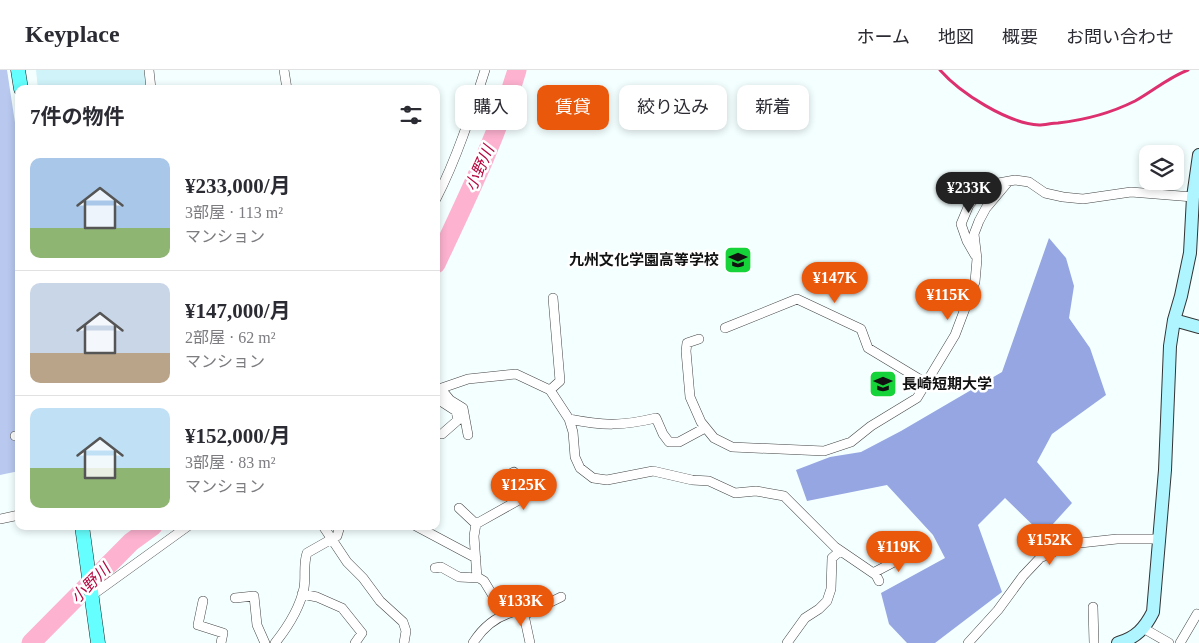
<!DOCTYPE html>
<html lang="ja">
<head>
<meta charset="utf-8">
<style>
	body { margin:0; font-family:"Times New Roman","Noto Sans JP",serif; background:#f2f2f3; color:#2b2b33; height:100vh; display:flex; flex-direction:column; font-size:19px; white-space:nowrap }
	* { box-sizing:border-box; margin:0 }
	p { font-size:16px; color:#7c7c81 }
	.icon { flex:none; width:28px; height:28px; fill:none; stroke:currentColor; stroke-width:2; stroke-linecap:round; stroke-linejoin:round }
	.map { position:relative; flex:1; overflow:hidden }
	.side { position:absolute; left:15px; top:15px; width:425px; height:445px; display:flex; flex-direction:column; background:#fff; border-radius:10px; box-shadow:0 2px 8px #0003 }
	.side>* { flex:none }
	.banner { position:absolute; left:455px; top:15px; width:475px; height:45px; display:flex; gap:10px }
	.buttons { position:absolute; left:1139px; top:75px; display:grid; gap:10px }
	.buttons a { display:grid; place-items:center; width:45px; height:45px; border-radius:10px; background:#fff; box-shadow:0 2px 8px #0003; font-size:25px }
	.price { position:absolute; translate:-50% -42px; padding:0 11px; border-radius:18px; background:#ea580c; color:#fff; font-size:16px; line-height:32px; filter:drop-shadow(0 1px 2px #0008) }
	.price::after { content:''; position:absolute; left:50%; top:30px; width:15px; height:11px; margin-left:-8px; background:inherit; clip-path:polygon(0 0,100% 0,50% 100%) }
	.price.active { background:#222; color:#fff }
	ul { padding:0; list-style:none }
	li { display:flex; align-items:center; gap:15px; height:125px; padding:0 15px }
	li+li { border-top:1px solid #e1e1e2 }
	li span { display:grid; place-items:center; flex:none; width:140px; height:100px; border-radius:10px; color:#555 }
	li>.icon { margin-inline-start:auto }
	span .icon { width:60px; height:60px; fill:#fffc; stroke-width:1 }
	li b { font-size:21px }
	h2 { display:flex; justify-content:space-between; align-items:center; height:60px; padding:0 15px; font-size:21px }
	.chip { padding:0 18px; border-radius:10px; background:#fff; box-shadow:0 2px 8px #0003; font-size:18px; line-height:45px }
	.chip.active { background:#ea580c; color:#fff }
	header { display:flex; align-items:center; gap:30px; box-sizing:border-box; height:70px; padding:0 25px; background:#fff; border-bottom:1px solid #e1e1e2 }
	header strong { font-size:24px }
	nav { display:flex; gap:28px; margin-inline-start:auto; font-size:18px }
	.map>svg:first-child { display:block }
	.farmland { fill:#d0f3f9 }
	.green { fill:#b8c8ef }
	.forest { fill:#95a6e2 }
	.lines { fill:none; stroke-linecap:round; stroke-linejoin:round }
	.stream { stroke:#dd306f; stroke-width:3 }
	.river { stroke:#fdb2cf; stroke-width:19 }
	.street-casing { stroke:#444; stroke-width:10 }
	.secondary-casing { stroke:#333; stroke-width:14 }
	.primary-casing { stroke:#222; stroke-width:15 }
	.street { stroke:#fff; stroke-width:9 }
	.secondary { stroke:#aff5ff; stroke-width:12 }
	.primary { stroke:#64fffe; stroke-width:14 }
	.labels { text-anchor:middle; stroke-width:5; stroke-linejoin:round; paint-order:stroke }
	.poi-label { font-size:15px; font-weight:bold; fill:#111; stroke:#fff; text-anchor:end }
	.water-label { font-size:16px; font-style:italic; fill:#b30941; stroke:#fff }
</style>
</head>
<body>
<header>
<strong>Keyplace</strong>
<nav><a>ホーム</a><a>地図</a><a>概要</a><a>お問い合わせ</a></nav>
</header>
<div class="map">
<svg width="1199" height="573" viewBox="0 0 1199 573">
	<rect width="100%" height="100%" fill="#f4ffff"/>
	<!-- farmland -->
	<path class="farmland" d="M36 0H147L149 19H38Z"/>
	<!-- green -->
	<path class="green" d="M0 0H7L19 79V401L0 405Z"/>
	<!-- forest -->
	<path class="forest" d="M1049 168 1066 188 1074 216 1069 248 1090 278 1106 325 1052 364 1037 392 1072 433 1043 465 1005 428 978 455 1002 522 935 573H907L889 554 881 523 945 488 933 465 887 415 807 431 796 400 830 387 861 382 901 361 1002 302Z"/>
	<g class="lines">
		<!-- stream -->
		<path class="stream" d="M940 0C960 23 1007 53 1039 55 1045 55 1052 53 1058 53 1085 50 1111 43 1135 31 1153 21 1169 7 1188 0"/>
		<!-- river -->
		<path class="river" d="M436 194C466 130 497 67 517 0
			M31 573 131 472 153 456"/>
		<defs>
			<path id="street" d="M149 0 151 19
				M284 0 287 19
				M436 129C457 88 471 44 485 0
				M975 185 967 171 961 154 969 135 979 123 993 114 1015 110 1029 112 1045 123 1063 127 1083 129 1131 122 1193 127
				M725 258 797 229 861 259 868 278 926 313
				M699 269 687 273 686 281 690 327 701 352 714 368 732 377 824 381 851 372 871 356 917 328 955 265 975 212 977 189 974 164 979 151 986 138 1007 113
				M441 319 450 330 463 338 468 365
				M436 320 468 309 516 304 550 320 560 311 553 228
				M550 320 569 349 573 362 575 387 580 398 593 408 607 410 653 401 692 410 709 411 735 423 756 421 784 426 835 477 876 505 879 511
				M436 323 442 332 456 341 458 350 442 364
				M569 349C604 356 622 356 656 348L663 364 669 372H679L705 358
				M15 366H19
				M459 438 476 454
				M0 449 19 445
				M323 456 347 492 363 508 380 531 403 552 406 561 404 573
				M416 456 476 488
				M435 498 441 497 459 507 479 508 484 511 504 544
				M873 503 913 482
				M477 508 474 466 476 454 526 426 523 412 514 402 501 409
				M302 524 317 527 342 538 362 563 355 573
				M91 526 188 456
				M235 528 254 526 257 555 265 573
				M203 531 198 555 223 563 221 573
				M1093 537 1094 573
				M524 545 530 573
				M1143 558 1169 573
				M275 573C287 558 300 537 304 518 306 506 303 495 307 483L337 466 340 456
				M473 573C483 557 498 545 517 541L524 545 561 527
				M787 573 805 548 819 539 827 531 831 519 832 488 840 481
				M968 573 998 540 1023 506 1040 488 1071 474 1117 469H1159
				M1180 573 1197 544 1199 545"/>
			<path id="secondary" d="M1174 250 1199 257
				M1118 573C1136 568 1145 558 1153 542L1165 400 1170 276 1174 250 1181 226 1190 183 1193 127 1199 85"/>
			<path id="primary" d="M18 0 21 19
				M82 456 98 573"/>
		</defs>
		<!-- street casing -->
		<use href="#street" class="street-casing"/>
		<!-- secondary casing -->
		<use href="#secondary" class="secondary-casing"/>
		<!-- primary casing -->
		<use href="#primary" class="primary-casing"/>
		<!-- street -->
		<use href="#street" class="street"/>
		<!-- secondary -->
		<use href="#secondary" class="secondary"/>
		<!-- primary -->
		<use href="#primary" class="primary"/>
	</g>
	<!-- icons -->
	<defs>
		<symbol id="school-square" viewBox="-11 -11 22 22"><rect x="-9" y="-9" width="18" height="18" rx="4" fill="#17d33a" stroke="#fff"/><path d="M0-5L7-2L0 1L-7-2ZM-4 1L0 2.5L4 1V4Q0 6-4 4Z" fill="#111"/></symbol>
		<symbol id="university-square" viewBox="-11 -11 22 22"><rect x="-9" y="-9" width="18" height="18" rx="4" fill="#17d33a" stroke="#fff"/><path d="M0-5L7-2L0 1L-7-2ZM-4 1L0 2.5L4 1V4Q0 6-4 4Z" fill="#111"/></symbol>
	</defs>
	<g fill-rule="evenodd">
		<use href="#school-square" x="722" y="174" width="32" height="32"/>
		<use href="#university-square" x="867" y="298" width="32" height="32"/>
	</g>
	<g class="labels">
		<!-- poi labels -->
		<g class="poi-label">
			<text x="719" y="195">九州文化学園高等学校</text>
			<text x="902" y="319" text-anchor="start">長崎短期大学</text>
		</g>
		<!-- water labels -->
		<g class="water-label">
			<text transform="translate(479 98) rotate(-66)" y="6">小野川</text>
			<text transform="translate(90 513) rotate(-45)" y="6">小野川</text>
		</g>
	</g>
</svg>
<div class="buttons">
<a><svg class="icon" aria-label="layers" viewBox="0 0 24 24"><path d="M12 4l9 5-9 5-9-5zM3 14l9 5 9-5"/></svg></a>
</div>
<b class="price active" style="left:969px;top:144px">¥233K</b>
<b class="price" style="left:835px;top:234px">¥147K</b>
<b class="price" style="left:948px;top:251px">¥115K</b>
<b class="price" style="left:524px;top:441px">¥125K</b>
<b class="price" style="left:1050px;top:496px">¥152K</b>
<b class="price" style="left:899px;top:503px">¥119K</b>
<b class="price" style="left:521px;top:557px">¥133K</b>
<div class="banner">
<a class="chip">購入</a>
<a class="chip active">賃貸</a>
<a class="chip">絞り込み</a>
<a class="chip">新着</a>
</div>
<section class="side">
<h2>7件の物件<svg class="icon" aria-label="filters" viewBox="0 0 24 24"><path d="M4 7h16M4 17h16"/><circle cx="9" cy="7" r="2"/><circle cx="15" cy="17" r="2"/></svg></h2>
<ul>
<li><span style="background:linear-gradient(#a9c7e8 70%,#8fb573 0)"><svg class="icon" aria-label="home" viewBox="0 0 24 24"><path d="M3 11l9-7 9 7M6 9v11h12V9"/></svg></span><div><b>¥233,000/月</b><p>3部屋 · 113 m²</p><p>マンション</p></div></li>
<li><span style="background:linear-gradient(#c9d6e8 70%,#b9a48a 0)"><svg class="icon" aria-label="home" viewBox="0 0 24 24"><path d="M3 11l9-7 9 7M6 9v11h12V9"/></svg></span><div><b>¥147,000/月</b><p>2部屋 · 62 m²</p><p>マンション</p></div></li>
<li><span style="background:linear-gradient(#bfe0f5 60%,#8fb573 0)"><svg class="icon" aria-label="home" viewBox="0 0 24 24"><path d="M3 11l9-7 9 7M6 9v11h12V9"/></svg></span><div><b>¥152,000/月</b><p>3部屋 · 83 m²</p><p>マンション</p></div></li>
</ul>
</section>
</div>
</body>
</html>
